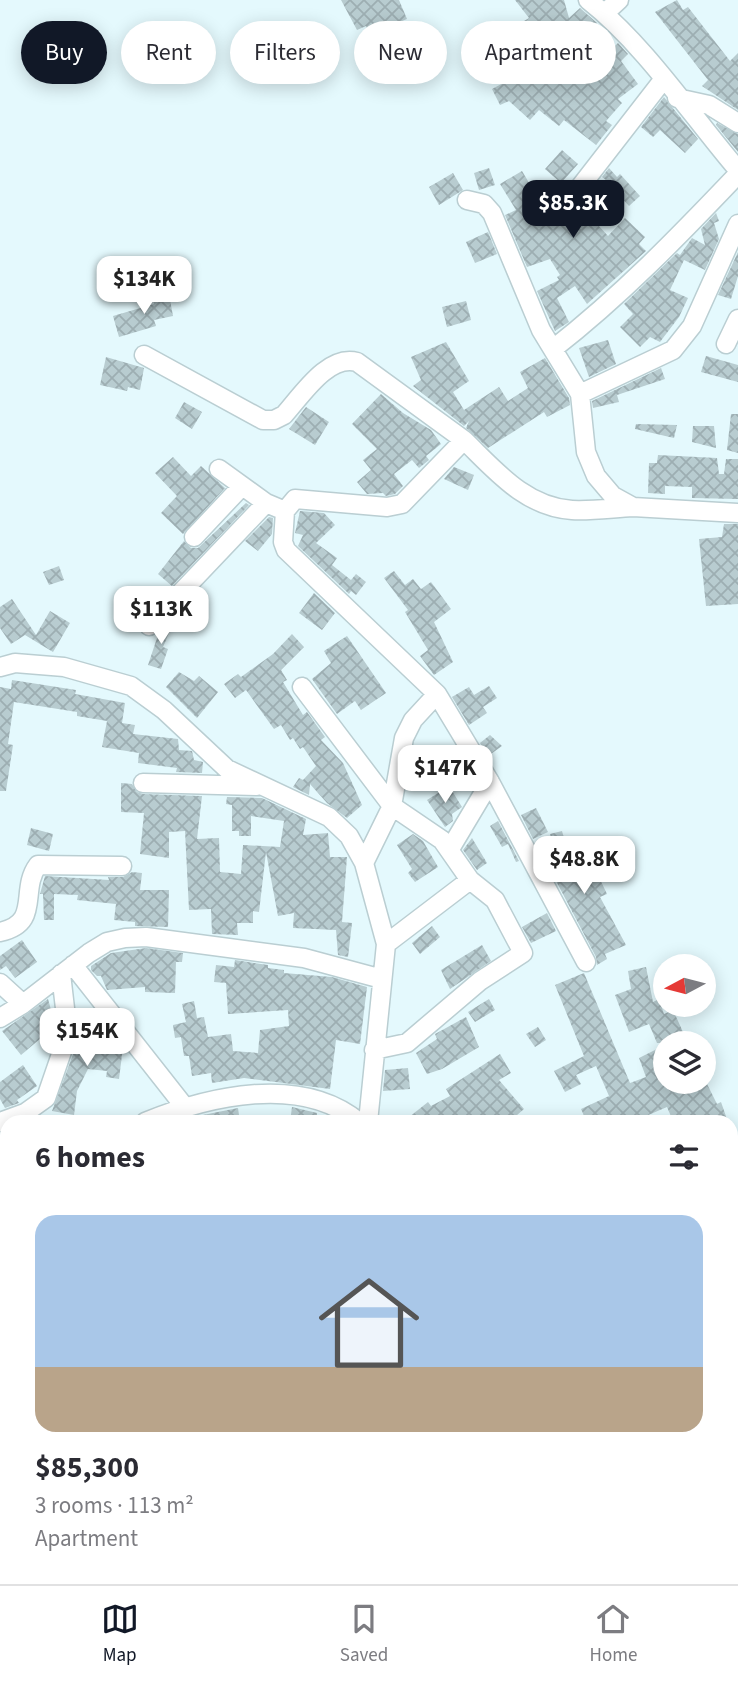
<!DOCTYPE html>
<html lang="en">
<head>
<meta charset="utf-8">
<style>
	body { margin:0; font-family:"Source Sans 3",sans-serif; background:#f7f7f7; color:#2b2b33; height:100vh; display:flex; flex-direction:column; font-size:26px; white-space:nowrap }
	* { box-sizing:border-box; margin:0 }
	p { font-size:23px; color:#7c7c81 }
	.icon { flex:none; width:38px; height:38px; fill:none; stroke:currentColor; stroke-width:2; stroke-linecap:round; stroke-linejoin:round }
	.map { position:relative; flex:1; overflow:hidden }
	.details { position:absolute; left:0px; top:1115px; width:738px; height:471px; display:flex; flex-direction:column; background:#fff; border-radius:21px 21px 0 0; box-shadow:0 4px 18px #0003 }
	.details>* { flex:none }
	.hud { position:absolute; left:21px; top:21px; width:696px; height:63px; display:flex; gap:14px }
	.needle { width:46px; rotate:263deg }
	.fabs { position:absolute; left:653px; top:954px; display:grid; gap:14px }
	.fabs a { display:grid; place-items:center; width:63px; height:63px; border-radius:50%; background:#fff; box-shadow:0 4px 18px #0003; font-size:35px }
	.price { position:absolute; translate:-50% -60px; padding:0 16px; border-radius:14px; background:#fff; color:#222; font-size:23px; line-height:46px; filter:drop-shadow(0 2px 4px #0008) }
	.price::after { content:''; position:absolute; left:50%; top:42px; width:21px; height:16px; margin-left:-10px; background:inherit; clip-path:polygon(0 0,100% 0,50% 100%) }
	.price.selected { background:#111827; color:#fff }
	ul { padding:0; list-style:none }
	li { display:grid; align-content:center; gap:14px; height:371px; padding:0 35px }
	li span { display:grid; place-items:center; height:217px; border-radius:21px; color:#555 }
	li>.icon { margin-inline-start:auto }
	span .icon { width:126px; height:126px; fill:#fffc; stroke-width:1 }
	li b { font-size:30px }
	h2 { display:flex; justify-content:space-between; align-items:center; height:84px; padding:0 35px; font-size:30px }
	.pill { padding:0 24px; border-radius:32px; background:#fff; box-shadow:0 4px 18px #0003; font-size:24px; line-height:63px }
	.pill.selected { background:#111827; color:#fff }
	.tab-bar { display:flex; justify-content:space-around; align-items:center; height:98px; border-top:2px solid #e1e1e2; background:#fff; font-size:19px; color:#7c7c81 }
	.tab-bar a { display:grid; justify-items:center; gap:4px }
	.tab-bar .selected { color:#111827 }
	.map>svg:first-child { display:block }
	.building { fill:url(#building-cross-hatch) }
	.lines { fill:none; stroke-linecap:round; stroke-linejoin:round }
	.minor-casing { stroke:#baced2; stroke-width:21 }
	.major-casing { stroke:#d4d5d5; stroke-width:26 }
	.minor { stroke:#fff; stroke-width:18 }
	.major { stroke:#e5b378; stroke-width:23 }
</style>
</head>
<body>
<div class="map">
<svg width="738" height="1584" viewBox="0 0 738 1584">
	<defs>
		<pattern id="building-cross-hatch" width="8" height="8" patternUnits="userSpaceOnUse" patternTransform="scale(1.75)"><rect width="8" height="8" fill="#b8ccd0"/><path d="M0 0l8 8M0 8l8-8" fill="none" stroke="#9daeb2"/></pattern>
	</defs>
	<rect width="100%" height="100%" fill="#e4f9fd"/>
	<!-- building -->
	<path class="building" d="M341 0H399L407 19 402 21 412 43 383 60 366 26 357 30Z
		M515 0H564L569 18 580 8 597 23 562 55 581 79 618 43 628 54 621 61 638 84 618 99 622 103 606 121 612 125 596 145 564 120 559 126 539 110 530 120 509 101 500 105 492 89 513 78 491 41 529 18Z
		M677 0 683 10 688 7 730 61 738 53V110L702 86 708 80 655 12Z
		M664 97 698 139 685 153 660 130 653 137 641 127Z
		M717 123 738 134V152L716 125Z
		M562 150 578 164 561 183 545 169Z
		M489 168 495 185 479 190 474 173Z
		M609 168 617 177 620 174 640 196 629 206 615 191 596 204 589 215 608 236 625 218 645 237 639 244 646 251 587 304 575 286 557 298 569 322 555 331 537 291 559 280 557 277 560 275 550 259 527 267 505 215 516 210 500 184 522 171 547 213 573 196 585 197 606 180 602 177Z
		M453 173 463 190 439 205 429 187Z
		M716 213 719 221 714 223 719 239 705 270 684 260 670 290 688 298 679 317 660 342 650 337 640 347 620 327 633 314 624 304 677 253 680 255 692 238 705 245 701 229Z
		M488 232 497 254 475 263 466 242Z
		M738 252V276L731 299 718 295Z
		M169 294 173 316 154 320 156 326 119 337 113 316 154 304 153 297Z
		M466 301 471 320 447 327 442 307Z
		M608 340 616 364 589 377 579 348Z
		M446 342 469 381 453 392 464 410 499 387 508 401 528 388 520 372 545 358 569 398 570 405 547 417 544 412 488 448 466 428 469 421 464 426 413 386 421 380 411 357Z
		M706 356 738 365V382L701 372Z
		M106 357 144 368 140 390 128 387 127 391 100 385Z
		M661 368 665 379 617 395 619 402 593 408 592 401Z
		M381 394 403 413 431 430 441 444 426 456 429 460 419 468 412 460 394 474 403 486 395 494 386 496 383 493 367 494 357 482 371 470 363 460 377 449 352 424Z
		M184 402 202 412 192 429 175 418Z
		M306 407 329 422 315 445 289 429Z
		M731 414H738V453L727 450Z
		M636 424 677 425 674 438 635 429Z
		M693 426H714L716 448 692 442Z
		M658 455 717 458 719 474H724L726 459H738V499L692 498V487L665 486V494L648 493 649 463H657Z
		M173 457 191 476 201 466 225 488 183 534 161 513 177 496 155 473Z
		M454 467 474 475 468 490 444 479Z
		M246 503 249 505 172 586 158 574 184 541 191 548H198Z
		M300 511 324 513 335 525 316 543 337 558 332 565 351 580 356 574 366 582 356 595 351 591 349 594 298 546 303 535 295 533Z
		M269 517 273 518 272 534 258 551 245 541Z
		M724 524H738V604L706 606 699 539 722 537Z
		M59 566 64 580 49 585 43 572Z
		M394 571 405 585 413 579 421 589 431 582 451 609 434 622 453 662 434 675 420 656 428 650 405 612 408 610 384 578Z
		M314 593 335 613 322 630 299 613Z
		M12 599 36 635 50 611 70 623 53 652 25 635 11 644 0 628V607Z
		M178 612 163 647 168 649 161 669 148 665 159 632Z
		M292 634 304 647 281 670 287 680 283 682 303 715 307 712 325 737 321 740 343 763 362 805 347 818 327 803 310 784 309 795 293 787 299 778 303 780 316 766 303 747 300 749 293 738 290 740 281 725 274 729 246 690 235 698 224 684 238 674 241 677 273 654Z
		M347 636 386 693 361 710 355 701 337 714 312 679 331 663 324 651Z
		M179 672 194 681 199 676 218 692 197 718 166 687Z
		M12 680 76 690 75 694 125 703 122 723 135 725 133 734 178 739 179 750 192 751 194 760 203 762 202 773 176 772 177 768 138 763 139 753 102 747 107 721 77 716V712L14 702 8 744 13 745 6 791H0V687L11 689Z
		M489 686 497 698 483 707 487 713 469 725 452 697 469 687 474 695Z
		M490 735 502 746 488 756 480 743Z
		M121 783 132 784 137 792 143 794 202 796 197 839 219 838 220 872 241 874 243 845 280 847 284 821 251 816V836H239V831H232V805L226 804 227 797 262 798 306 819 303 835 328 833 330 857H347L342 922 352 923 348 957 338 955 336 930 293 928 294 913 278 916 266 852 259 912 253 911V923H237L238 935 212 934 211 909 189 910 185 831 169 832V858L140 854 144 813 121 812Z
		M449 786 462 807 452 814 453 821 445 827 427 800Z
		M536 808 548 832 533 839 521 815Z
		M498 821 519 861 516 862 508 844 502 847 490 826Z
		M31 828 53 834 49 851 27 845Z
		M562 831 567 849 579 843 595 869 607 894 600 897 626 945 605 954 607 959 597 965 596 957 545 860 556 854 550 834Z
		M413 834 423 841 438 867 415 882 408 873 412 869 397 845Z
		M472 838 487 863 477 870 463 850Z
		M132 872 142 873 140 890H169L168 927 135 926V922L114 920 116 904 77 900 78 895 54 894V920H44L43 894H40L45 876 109 880 108 877H123Z
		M547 913 556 931 531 943 522 927Z
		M432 926 440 937 420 954 412 943Z
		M22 940 37 962 15 978 6 966 0 970V956Z
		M482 945 491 961 450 989 441 970Z
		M146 948 183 953 182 962H176L175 993 145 992V987L107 990 101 976H97L91 970V966L111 953Z
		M235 960 268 965V968L284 970V973L332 977 367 987 360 1044 336 1040 330 1089 244 1078 212 1083 211 1073 192 1076 189 1056H184L181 1037 175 1038 173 1025 186 1022 182 1004 194 1001 197 1018 204 1017 208 1037 231 1034 233 1051 258 1053 260 1030 289 1026 288 1010 228 1014 226 983 214 982 216 965 234 967Z
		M646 967 653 1002 659 999 664 1014 673 1010 688 1043H657L649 1024 629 1032 615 995 631 989 628 971Z
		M584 973 630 1083 646 1077 639 1058 665 1045V1082H706L717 1104 721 1102 728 1122H683L681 1118 673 1121 667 1107 632 1122H587L581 1109 609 1096 596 1066 576 1075 581 1084 565 1092 554 1071 584 1056 555 985Z
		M48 999 55 1024 43 1029 47 1033 21 1055 2 1031Z
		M489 999 495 1010 475 1022 468 1012Z
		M466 1017 479 1047 442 1069 427 1074 416 1053 437 1039 435 1034Z
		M79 1027 100 1034 97 1043 123 1047 119 1079 106 1077 107 1071 88 1069 77 1091 74 1115 52 1111 79 1038Z
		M538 1027 546 1040 535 1047 526 1034Z
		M500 1054 511 1073 499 1080 524 1109 509 1122H403L428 1102 431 1106 450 1096 446 1089Z
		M23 1065 37 1086 17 1100 19 1103 5 1108 0 1099V1082Z
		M408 1068 410 1089 383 1091 385 1070Z
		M292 1107 317 1113 316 1122H290Z
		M238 1108 240 1122H199L198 1116Z"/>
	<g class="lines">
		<defs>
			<path id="minor" d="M588 0C645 45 691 115 738 170
				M605 13 619 0
				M677 98 709 105 738 123
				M580 187 663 80
				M467 200 484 204 492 213 541 330 580 394 586 452 596 476 613 496 633 507 738 513
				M726 344 738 319
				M553 349C621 296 679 236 738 174
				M144 355 263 420H274L284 415C302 395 328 354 357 362L464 440
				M580 394 673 350 692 326 738 224
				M219 469 266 503 285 511 283 542 286 550 437 694 490 782 586 962
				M285 511 295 499 387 507 402 504 464 440C495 470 525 507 572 510 592 511 613 508 633 507
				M194 537 242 486
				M149 626 266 503
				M0 667 15 663 64 667 131 686 164 710 227 769 329 817 349 836 364 863 386 944 368 1122
				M302 687 392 806 442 840 470 880 386 944
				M143 783 257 786
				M450 849 490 782
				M364 863 392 806 404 738 413 720 437 694
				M0 932C42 923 19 890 38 865L122 866
				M73 965 184 1106
				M0 983 23 1004 89 953 107 942 125 938 146 937 304 958 382 979
				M0 1018 23 1004
				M374 1050 407 1043 480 981 523 953 495 900 470 880
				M0 1122 25 1113 46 1098 68 1034 61 974
				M145 1122C209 1096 301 1074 359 1122
				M0 1181 7 1178
				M0 1401 7 1399
				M732 1475 738 1468
				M732 1571 738 1576
				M297 1578 298 1584
				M322 1578V1584
				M110 1584 115 1578
				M657 1584 661 1578"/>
			<path id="major" d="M732 1311 738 1309
				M450 1584 454 1578
				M473 1584 477 1578"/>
		</defs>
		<!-- minor casing -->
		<use href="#minor" class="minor-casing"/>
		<!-- major casing -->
		<use href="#major" class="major-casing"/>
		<!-- minor -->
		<use href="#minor" class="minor"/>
		<!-- major -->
		<use href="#major" class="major"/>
	</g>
</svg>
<div class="fabs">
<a><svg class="needle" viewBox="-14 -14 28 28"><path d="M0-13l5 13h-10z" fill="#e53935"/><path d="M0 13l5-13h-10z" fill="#7c7c81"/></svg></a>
<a><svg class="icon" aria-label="layers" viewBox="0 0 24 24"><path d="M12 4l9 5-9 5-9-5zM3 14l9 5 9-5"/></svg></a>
</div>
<b class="price selected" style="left:573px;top:240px">$85.3K</b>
<b class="price" style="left:144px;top:316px">$134K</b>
<b class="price" style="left:161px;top:646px">$113K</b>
<b class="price" style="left:445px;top:805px">$147K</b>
<b class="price" style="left:584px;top:896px">$48.8K</b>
<b class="price" style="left:87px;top:1068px">$154K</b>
<div class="hud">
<a class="pill selected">Buy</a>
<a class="pill">Rent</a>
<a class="pill">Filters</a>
<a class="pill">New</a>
<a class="pill">Apartment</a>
</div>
<section class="details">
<h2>6 homes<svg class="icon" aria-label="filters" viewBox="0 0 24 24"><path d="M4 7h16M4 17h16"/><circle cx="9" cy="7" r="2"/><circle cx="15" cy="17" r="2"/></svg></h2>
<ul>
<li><span style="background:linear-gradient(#a9c7e8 70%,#b9a48a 0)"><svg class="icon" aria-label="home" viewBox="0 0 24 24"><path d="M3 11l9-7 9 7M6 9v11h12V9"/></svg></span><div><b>$85,300</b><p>3 rooms · 113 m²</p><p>Apartment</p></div></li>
</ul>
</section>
</div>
<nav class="tab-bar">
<a class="selected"><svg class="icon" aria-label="map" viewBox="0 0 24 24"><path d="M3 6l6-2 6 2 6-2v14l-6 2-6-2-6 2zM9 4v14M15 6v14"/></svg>Map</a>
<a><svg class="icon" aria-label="saved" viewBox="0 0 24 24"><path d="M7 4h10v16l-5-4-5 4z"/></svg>Saved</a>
<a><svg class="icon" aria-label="home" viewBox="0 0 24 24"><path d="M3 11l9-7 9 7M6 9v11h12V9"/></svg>Home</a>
</nav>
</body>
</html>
